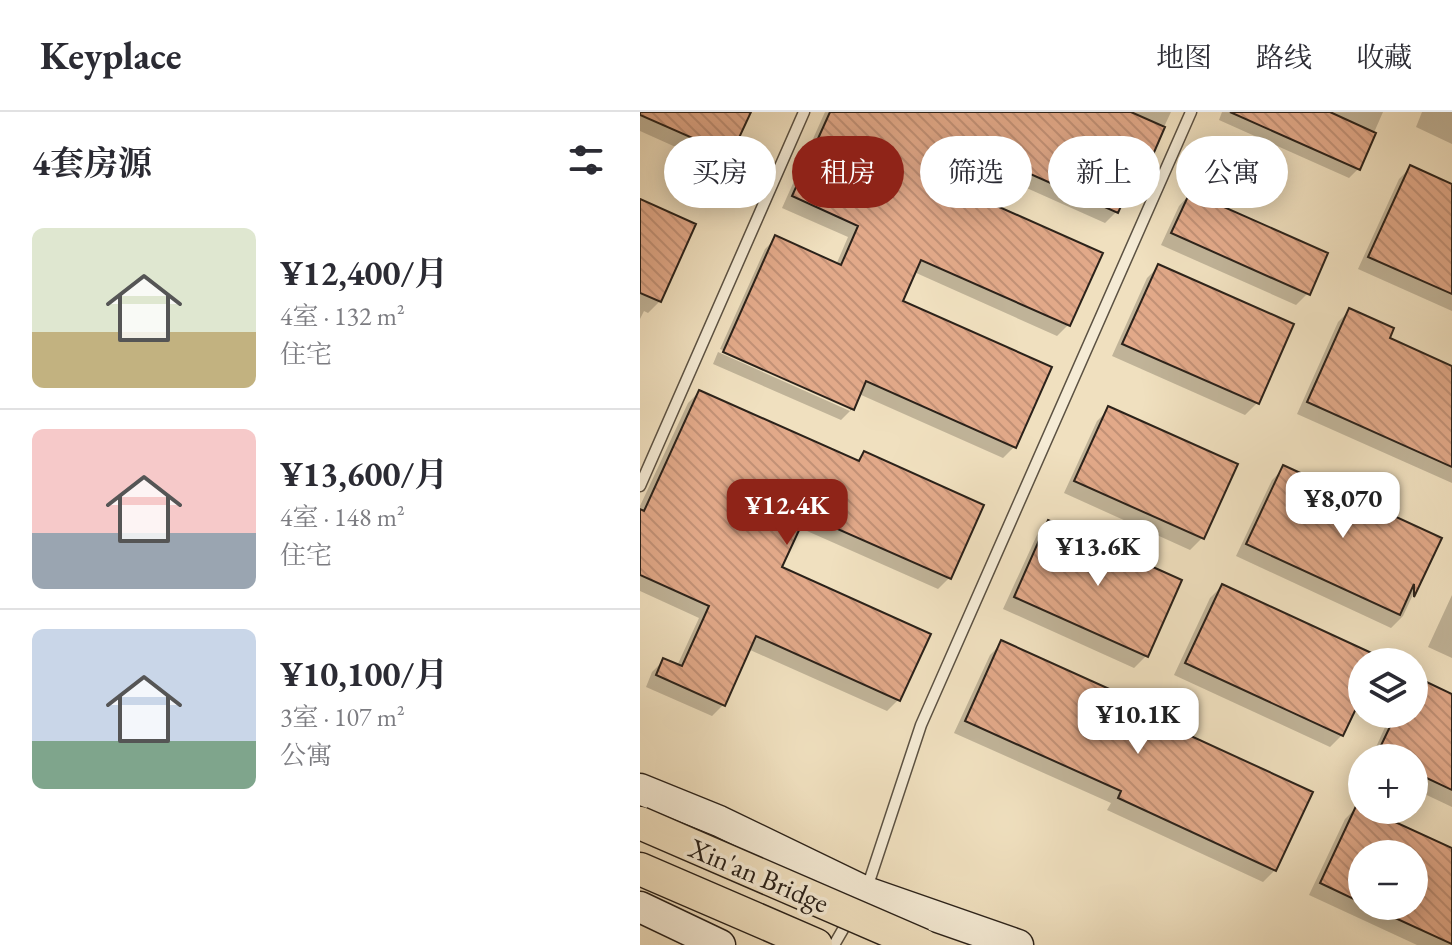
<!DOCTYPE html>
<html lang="zh">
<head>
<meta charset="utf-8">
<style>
	body { margin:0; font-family:"EB Garamond","Noto Serif SC",serif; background:#f2f2f3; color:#2b2b33; height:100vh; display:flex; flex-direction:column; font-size:30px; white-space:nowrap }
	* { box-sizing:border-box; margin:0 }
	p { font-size:26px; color:#7c7c81 }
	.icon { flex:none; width:44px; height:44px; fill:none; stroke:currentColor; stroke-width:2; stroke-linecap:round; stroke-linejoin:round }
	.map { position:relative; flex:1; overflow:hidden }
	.sheet { display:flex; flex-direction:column; background:#fff; width:640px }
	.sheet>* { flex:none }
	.guide { position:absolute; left:24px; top:24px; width:668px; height:72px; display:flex; gap:16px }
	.tools { position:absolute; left:708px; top:536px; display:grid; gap:16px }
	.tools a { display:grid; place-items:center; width:80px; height:80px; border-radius:50%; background:#fff; box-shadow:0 4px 20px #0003; font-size:40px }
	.price { position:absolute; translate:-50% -68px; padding:0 18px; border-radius:16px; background:#fff; color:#222; font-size:26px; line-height:52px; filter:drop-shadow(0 2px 4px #0008) }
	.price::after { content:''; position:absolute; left:50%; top:48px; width:24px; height:18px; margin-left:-12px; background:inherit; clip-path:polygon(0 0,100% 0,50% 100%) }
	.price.selected { background:#8f2418; color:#fff }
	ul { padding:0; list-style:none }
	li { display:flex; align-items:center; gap:24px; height:200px; padding:0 32px }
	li+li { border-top:2px solid #e1e1e2 }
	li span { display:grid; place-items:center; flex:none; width:224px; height:160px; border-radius:12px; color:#555 }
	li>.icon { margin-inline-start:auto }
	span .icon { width:96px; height:96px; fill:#fffc; stroke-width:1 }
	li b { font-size:34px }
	h2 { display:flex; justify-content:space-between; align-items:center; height:96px; padding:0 32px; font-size:34px }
	.chip { padding:0 28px; border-radius:36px; background:#fff; box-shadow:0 4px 20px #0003; font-size:28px; line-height:72px }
	.chip.selected { background:#8f2418; color:#fff }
	header { display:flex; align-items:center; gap:48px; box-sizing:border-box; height:112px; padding:0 40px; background:#fff; border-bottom:2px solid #e1e1e2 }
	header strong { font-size:38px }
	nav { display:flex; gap:44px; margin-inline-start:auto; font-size:28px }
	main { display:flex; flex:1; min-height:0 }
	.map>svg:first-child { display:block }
	.shadow { fill:#0003; fill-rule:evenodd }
	.building { fill:url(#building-back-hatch); stroke:#2b221a; stroke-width:2 }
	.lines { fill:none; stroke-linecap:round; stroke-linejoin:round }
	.lane-casing { stroke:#5c5243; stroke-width:13 }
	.secondary-casing { stroke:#2b221a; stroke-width:33 }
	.primary-casing { stroke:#2b221a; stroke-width:35 }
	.lane { stroke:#f5ebd5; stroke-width:10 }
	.secondary { stroke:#f5ebd5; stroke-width:30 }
	.primary { stroke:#f0e0bf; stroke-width:32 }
	.primary-bridge-casing { stroke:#2b221a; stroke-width:35; stroke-linecap:butt }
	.primary-bridge { stroke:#f0e0bf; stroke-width:32 }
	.labels { text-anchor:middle; stroke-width:7; stroke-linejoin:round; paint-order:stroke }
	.street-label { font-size:28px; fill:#2b221a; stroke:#f5ebd5 }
</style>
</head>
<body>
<header>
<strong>Keyplace</strong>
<nav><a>地图</a><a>路线</a><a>收藏</a></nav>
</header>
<main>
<section class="sheet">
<h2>4套房源<svg class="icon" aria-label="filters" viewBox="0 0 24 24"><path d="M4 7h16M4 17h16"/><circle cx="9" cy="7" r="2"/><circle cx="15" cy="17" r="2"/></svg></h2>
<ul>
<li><span style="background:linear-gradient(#dfe7d0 65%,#c2b280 0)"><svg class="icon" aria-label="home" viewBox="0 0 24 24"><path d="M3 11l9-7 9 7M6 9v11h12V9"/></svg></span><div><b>¥12,400/月</b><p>4室 · 132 m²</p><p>住宅</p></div></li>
<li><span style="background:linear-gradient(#f6c9c9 65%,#9aa5b1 0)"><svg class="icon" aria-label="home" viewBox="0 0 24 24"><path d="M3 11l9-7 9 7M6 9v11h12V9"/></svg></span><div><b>¥13,600/月</b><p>4室 · 148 m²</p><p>住宅</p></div></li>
<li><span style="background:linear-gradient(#c9d6e8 70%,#7fa58c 0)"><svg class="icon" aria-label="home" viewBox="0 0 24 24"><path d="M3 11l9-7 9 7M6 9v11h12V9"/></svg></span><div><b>¥10,100/月</b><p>3室 · 107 m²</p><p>公寓</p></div></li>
</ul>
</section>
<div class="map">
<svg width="812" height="833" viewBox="0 0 812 833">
	<defs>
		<pattern id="building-back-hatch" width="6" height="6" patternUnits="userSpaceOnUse" patternTransform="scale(2)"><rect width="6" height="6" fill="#e2a989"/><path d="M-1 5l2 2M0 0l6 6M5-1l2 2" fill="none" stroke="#c29176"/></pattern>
	</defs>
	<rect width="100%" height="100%" fill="#f0e0bf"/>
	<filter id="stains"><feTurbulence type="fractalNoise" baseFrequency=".0025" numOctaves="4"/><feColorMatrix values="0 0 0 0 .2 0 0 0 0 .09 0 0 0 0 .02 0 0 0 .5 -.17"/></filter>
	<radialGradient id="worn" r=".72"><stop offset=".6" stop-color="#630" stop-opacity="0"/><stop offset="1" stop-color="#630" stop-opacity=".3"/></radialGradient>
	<!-- shadow -->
	<path class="shadow" d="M0 0H95L90 42 78 54 0 19Z
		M185 0H531L507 51 494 61 476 100 465 111 324 48 312 76 428 213 417 224 274 160 260 190 410 256 374 335 363 346 219 282 212 297 201 308 73 252 78 240 210 299V294L80 237 125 137 136 126 196 153 208 125 142 96Z
		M582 0H743L718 57 709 66 579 8Z
		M782 0H812V32L776 15Z
		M770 56 812 93V199L718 157 759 67Z
		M550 82 668 181 656 193 521 133 539 94Z
		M0 89 20 189 8 201 4 199 0 207Z
		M519 154 617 291 605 303 472 244 507 166Z
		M710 198 747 228 812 257V371L657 302 698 210Z
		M59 280 216 350 224 341 309 466 298 477 158 415 140 456 259 587 247 599 108 537 83 593 72 604 6 575 12 560 24 548 37 554 59 506 0 479V394L48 291Z
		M469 297 562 426 550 438 424 381 457 309Z
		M644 356 799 427 763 504 751 516 596 444 632 368Z
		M409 411 506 544 494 556 363 497 397 423Z
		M582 474 736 550H722V579L702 623 690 635 534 563 570 486Z
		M812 483V546L788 535Z
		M362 531 490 598 635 758 623 770 467 698 471 691 314 621 350 543Z
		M774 567 812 584V695L774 677V646H731L751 602H774Z
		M717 695 812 739V833H777L669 783 705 707ZM722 742H774V794H722Z"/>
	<!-- building -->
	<path class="building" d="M0 0H111L91 43 0 3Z
		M190 0H491L525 15 509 52 501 49 478 101 332 36 314 75 463 141 430 214 281 148 263 189 412 255 376 336 226 269 214 298 83 240 135 123 201 153 218 114 152 84Z
		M590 0H690L736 21 720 58Z
		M770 53 812 72V182L728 145Z
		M550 80 688 141 670 183 531 121Z
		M0 87 56 112 21 190 0 181Z
		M518 152 654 212 619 292 482 232Z
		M709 196 754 216 750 226 812 254V355L667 290Z
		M59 278 219 349 224 339 344 393 311 467 166 403 142 455 291 522 260 589 116 524 85 594 16 563 23 546 42 554 69 494 0 463V397L4 399Z
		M468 294 598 352 564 427 434 369Z
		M643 353 802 426 774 485V472L760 503 606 432Z
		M408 408 542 468 508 545 374 485Z
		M582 472 751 550H722V584L703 624 545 551Z
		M361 528 496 589 492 597 673 680 636 759 478 686 481 679 325 609Z
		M774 564 812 582V678L774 660V646H735L756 602H774Z
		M717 692 722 695V698H729L812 736V832L729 794H774V742H722V791L680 771Z"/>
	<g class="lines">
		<defs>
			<path id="lane" d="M0 374 164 0
				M227 776 281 613 551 0
				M194 833 209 807"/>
			<path id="secondary" d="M0 677 79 709 226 780 378 833
				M0 795 80 833"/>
			<path id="primary" d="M0 757 176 833"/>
		</defs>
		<!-- lane casing -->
		<use href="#lane" class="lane-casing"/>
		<!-- secondary casing -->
		<use href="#secondary" class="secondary-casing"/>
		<!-- primary casing -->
		<use href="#primary" class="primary-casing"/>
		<!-- lane -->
		<use href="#lane" class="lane"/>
		<!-- secondary -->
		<use href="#secondary" class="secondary"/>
		<!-- primary -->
		<use href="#primary" class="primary"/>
		<defs>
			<path id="primary-bridge" d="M0 711 282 833"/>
		</defs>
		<!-- primary-bridge casing -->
		<use href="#primary-bridge" class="primary-bridge-casing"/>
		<!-- primary-bridge -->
		<use href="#primary-bridge" class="primary-bridge"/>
	</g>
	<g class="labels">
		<!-- street labels -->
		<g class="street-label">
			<text transform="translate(119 763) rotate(23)" y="10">Xin'an Bridge</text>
		</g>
	</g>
	<rect width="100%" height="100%" filter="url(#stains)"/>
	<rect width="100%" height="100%" fill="url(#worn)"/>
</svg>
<div class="tools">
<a><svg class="icon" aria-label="layers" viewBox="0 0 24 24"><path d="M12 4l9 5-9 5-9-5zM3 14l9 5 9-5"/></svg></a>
<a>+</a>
<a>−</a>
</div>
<b class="price" style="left:703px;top:428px">¥8,070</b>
<b class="price selected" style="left:147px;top:435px">¥12.4K</b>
<b class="price" style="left:458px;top:476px">¥13.6K</b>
<b class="price" style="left:498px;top:644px">¥10.1K</b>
<div class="guide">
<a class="chip">买房</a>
<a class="chip selected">租房</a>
<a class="chip">筛选</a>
<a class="chip">新上</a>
<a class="chip">公寓</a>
</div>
</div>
</main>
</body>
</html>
